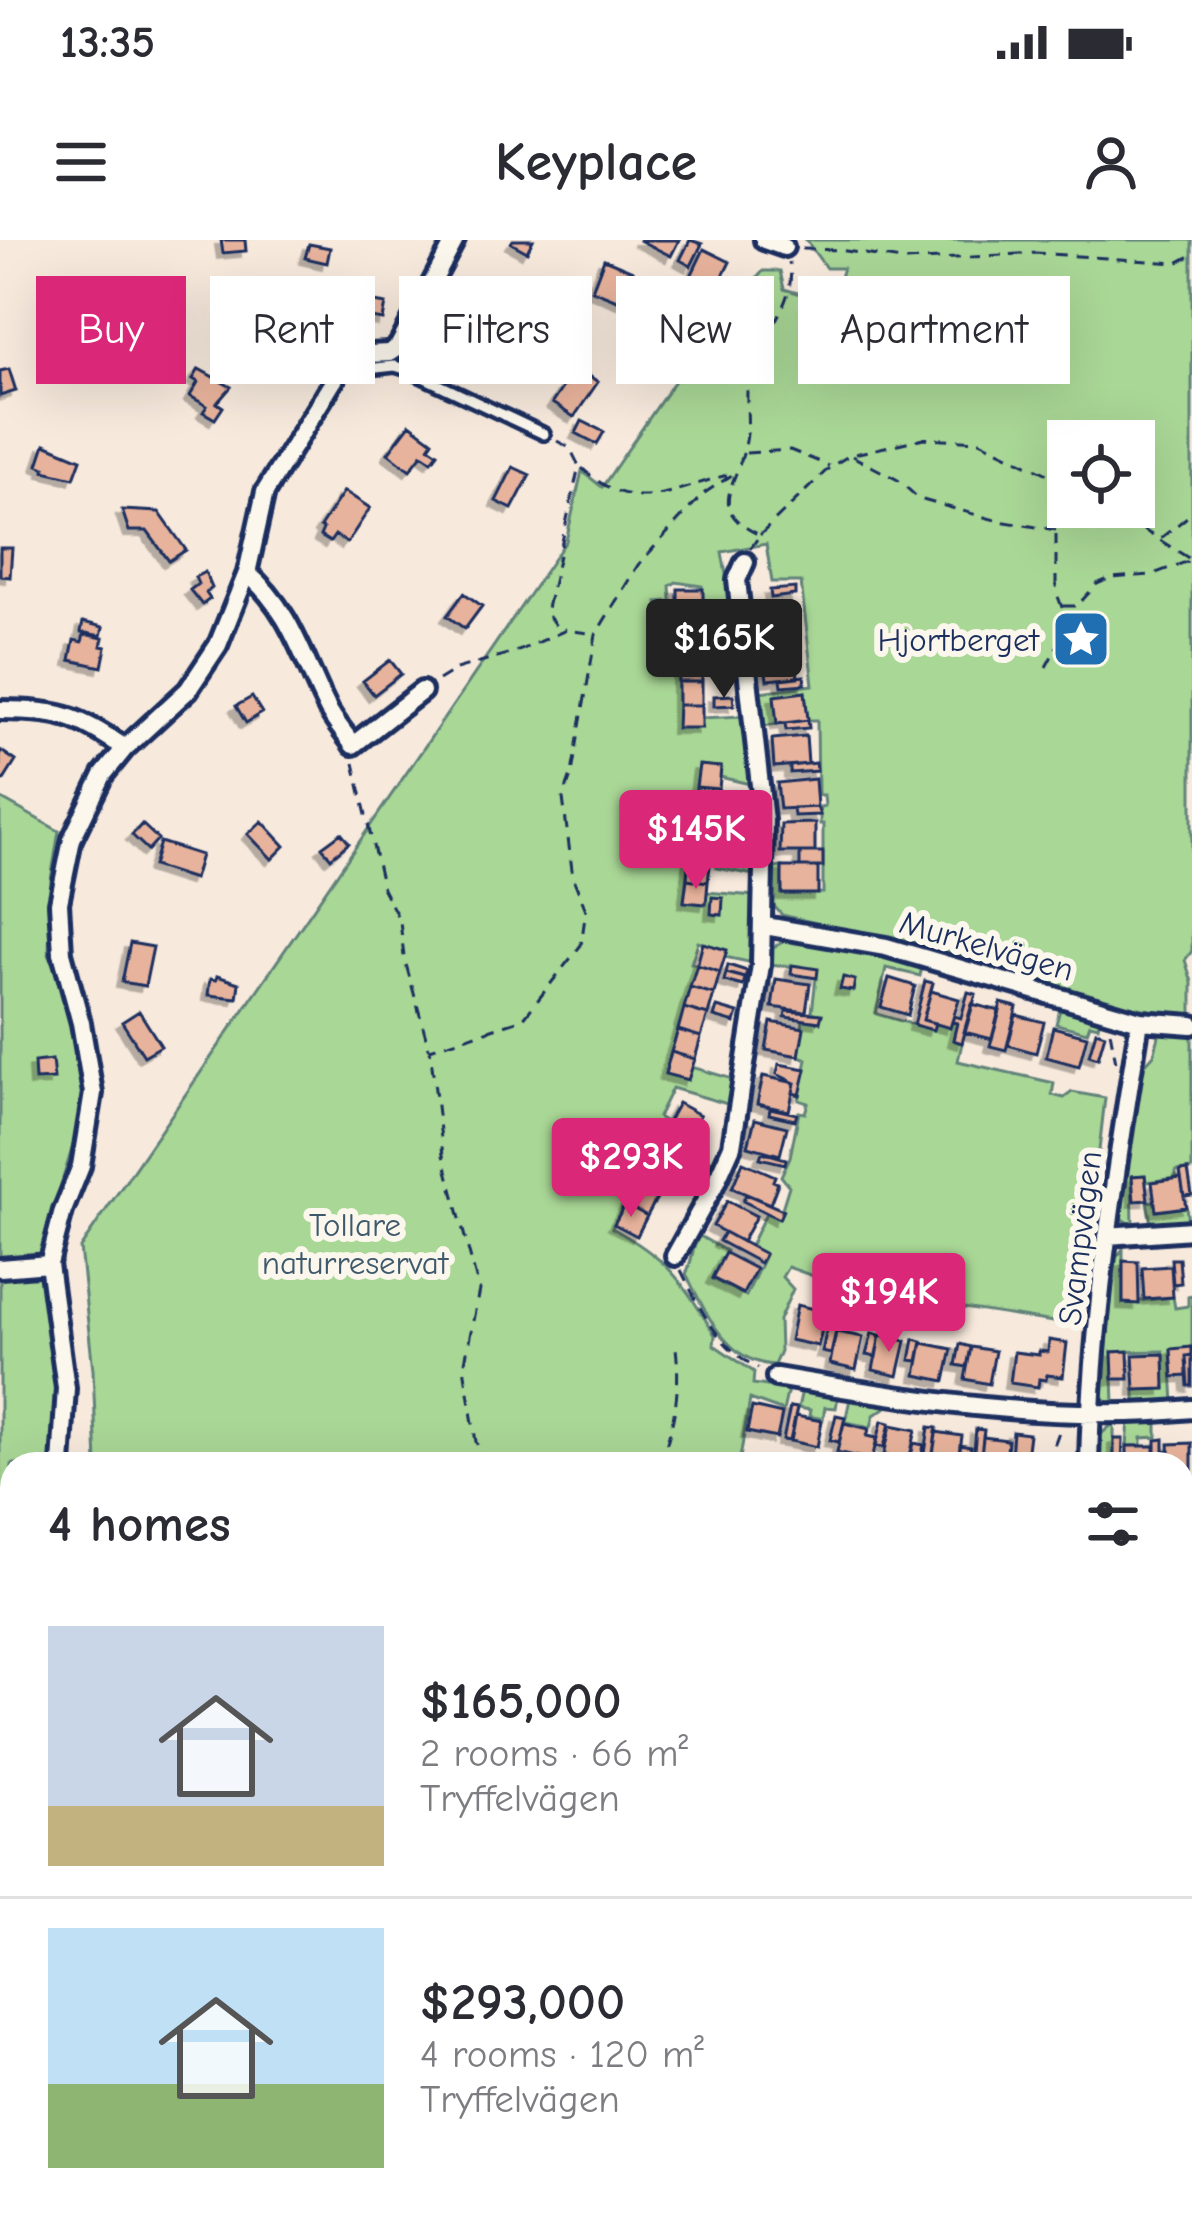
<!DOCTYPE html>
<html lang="en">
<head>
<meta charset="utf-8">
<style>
	body { margin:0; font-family:"Comic Neue",sans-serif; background:#f2f2f3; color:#2b2b33; height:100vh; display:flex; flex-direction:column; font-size:45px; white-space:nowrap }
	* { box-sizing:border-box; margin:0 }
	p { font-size:39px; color:#7c7c81 }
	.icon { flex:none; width:66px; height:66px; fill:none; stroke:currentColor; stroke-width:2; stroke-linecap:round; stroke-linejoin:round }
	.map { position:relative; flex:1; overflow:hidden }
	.side { position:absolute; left:0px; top:1212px; width:1194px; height:771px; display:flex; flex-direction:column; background:#fff; border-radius:36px 36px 0 0; box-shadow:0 12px 48px #0002 }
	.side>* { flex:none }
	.guide { position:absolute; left:36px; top:36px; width:1122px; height:108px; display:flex; gap:24px }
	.buttons { position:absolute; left:1047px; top:180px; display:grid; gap:24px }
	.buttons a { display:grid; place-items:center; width:108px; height:108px; border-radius:0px; background:#fff; box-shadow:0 12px 48px #0002; font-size:60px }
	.price { position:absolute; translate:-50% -102px; padding:0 27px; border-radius:12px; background:#db2777; color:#fff; font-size:39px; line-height:78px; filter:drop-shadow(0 3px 6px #0008) }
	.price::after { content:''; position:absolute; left:50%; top:72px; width:36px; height:27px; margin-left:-18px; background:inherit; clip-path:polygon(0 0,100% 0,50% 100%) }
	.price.selected { background:#222; color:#fff }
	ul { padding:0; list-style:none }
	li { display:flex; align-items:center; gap:36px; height:300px; padding:0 48px }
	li+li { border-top:3px solid #e1e1e2 }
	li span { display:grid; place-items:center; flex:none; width:336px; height:240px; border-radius:0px; color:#555 }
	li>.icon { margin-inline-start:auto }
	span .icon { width:144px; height:144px; fill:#fffc; stroke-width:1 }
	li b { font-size:51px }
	h2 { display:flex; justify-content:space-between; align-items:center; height:144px; padding:0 48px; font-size:51px }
	.tag { padding:0 42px; border-radius:0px; background:#fff; box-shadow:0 12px 48px #0002; font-size:42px; line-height:108px }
	.tag.selected { background:#db2777; color:#fff }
	.status { display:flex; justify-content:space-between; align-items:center; height:84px; padding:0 60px; background:#fff; direction:ltr }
	.status svg { height:33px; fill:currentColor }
	header { display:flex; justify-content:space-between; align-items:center; height:156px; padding:0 48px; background:#fff; font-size:54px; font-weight:700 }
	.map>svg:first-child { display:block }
	.green { fill:#a9d796; stroke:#62837a; stroke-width:3; fill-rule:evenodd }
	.water { fill:#9cd4fb; stroke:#6892bc; stroke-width:3 }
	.building { fill:#e8b39c; stroke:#1b2f5e; stroke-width:3; filter:url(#shadow) }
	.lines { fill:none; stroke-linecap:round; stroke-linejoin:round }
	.service-casing { stroke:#1b2f5e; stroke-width:18 }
	.minor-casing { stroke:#1b2f5e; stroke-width:26 }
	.path { stroke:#1b2f5e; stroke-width:3; stroke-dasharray:12 9; stroke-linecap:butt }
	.service { stroke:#fbf7ec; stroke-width:9 }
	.minor { stroke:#fbf7ec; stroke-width:16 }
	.labels { text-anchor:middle; stroke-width:12; stroke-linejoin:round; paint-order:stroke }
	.poi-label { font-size:33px; fill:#1b2f5e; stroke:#fbf7ec; text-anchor:end }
	.street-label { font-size:33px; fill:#1b2f5e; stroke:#fbf7ec }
	.park-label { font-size:33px; fill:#3e596c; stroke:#fbf7ec }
</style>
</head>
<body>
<div class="status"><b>13:35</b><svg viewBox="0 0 49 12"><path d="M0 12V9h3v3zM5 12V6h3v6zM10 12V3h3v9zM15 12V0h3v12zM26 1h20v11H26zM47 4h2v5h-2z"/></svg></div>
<header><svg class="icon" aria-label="menu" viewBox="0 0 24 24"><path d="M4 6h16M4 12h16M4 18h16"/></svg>Keyplace<svg class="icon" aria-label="person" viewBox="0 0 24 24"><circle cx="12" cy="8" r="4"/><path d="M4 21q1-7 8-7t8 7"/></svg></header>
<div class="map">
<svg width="1192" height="1981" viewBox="0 0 1192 1981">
	<defs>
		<filter id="shadow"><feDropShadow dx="-5.5" dy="5.5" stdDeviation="0" flood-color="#0004"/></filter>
	</defs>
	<rect width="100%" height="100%" fill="#f7e9dc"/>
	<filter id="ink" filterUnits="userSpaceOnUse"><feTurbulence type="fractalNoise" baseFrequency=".00833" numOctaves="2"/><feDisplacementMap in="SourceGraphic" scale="24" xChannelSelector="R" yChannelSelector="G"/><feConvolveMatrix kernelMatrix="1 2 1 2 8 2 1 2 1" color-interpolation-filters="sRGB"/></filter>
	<g filter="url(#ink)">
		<!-- green -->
		<path class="green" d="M806 0H1192V711L1185 720 1192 742V774C1117 772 1046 741 974 719 911 701 846 691 782 675L773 665 774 628 782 627V654L823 653V584H820V567L825 566 824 555H818L817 480H808L805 453 777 484 762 486 759 452 813 445 801 342H772L766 304 722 312 731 363 703 361 702 346 676 342 670 346 671 361 657 362 658 375 662 376 669 394 678 395V488L702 478 742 476 750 544 720 537 721 527 699 526 684 661 705 664 707 652 755 656 753 723 725 717 726 710 698 702 691 723 697 725 665 833 688 840 692 827 736 840 731 865 672 848 658 877 667 883 652 912 645 909 628 939 635 944 612 988C670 1020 681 1040 715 1095L714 1105 754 1132 753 1144 788 1149 783 1171 750 1159 739 1224H97L93 1130 80 1008 566 301 582 231 602 247 694 113 763 31H780L784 49 825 61 838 43 843 28H826ZM1068 201H1134V267H1068Z
			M0 558 59 591 51 640 49 714 73 781 83 832 80 883 48 987 40 1036 60 1170 55 1224H12V1315L0 1331Z
			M727 609 755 610 754 635 716 628V619Z
			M790 698 923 721 920 736 886 728 876 774 932 790 935 783 950 788 952 782 957 783 953 800 962 803 958 821 1054 843 1052 855 1064 858 1072 852 1105 858 1079 1086 855 1051 788 1027 782 1037 793 1049 779 1080 780 1111 774 1125C726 1123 705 1070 686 1034 693 1020 692 1008 698 995L726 1011 712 1039 746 1056 765 1015 750 1006 766 973 779 978 789 946 781 936 790 917 799 872 805 873 808 863 799 860 807 819 799 816 803 779 822 775 812 772 817 730 770 724 772 708Z
			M1062 762 1101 772 1098 786 1090 784 1087 792 1056 784Z
			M1192 791V929L1176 931V938L1146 942 1145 935 1132 936 1133 986 1122 979 1121 972 1140 830 1154 815 1160 792Z
			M688 912 716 922 706 942 681 925Z
			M1155 961 1157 971 1186 967 1188 981 1151 984 1147 962Z
			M1123 1009V1063L1173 1057 1175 1068 1188 1066V1057L1192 1056V1107L1171 1110 1174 1164 1135 1165V1150L1165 1148 1163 1111 1112 1112 1114 1163H1108L1102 1155 1115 1019Z
			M802 1150 838 1157 836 1168 825 1167 823 1179 809 1176 810 1170 798 1168Z
			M850 1159 886 1165 885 1168 874 1175 871 1187 845 1182Z
			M1157 1180V1197L1142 1198V1206H1127L1129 1181Z
			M1114 1183V1223L1127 1224H1099L1100 1195Z
			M12 1355V1851H0V1363Z
			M1182 1583 1192 1589V1838L1182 1839Z
			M0 1889 9 1902 12 1971H828V1981H0Z
			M1182 1948 1192 1959V1981H1116L1122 1971H1182Z"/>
		<!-- water -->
		<path class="water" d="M0 1496 12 1500V1938C2 1922 14 1908 0 1889Z"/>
		<!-- building -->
		<path class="building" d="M221 0H245L246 11 223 13Z
			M513 0H533L527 12 511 3Z
			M639 0H679L671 16Z
			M690 0 702 4 691 26 680 20Z
			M309 4 330 8 327 23 305 18Z
			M704 9 730 22 716 50 690 38Z
			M604 19 633 31 622 62 592 50Z
			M276 53 278 76 239 80 236 58Z
			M490 56V60H503V81L459 82 458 57Z
			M363 60 386 64 383 80 360 76Z
			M147 84 151 106 127 110 124 87Z
			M456 107 485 110 484 118 503 120 502 132 454 125Z
			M576 127 598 142 574 177 552 163Z
			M9 129 16 151 0 156V131Z
			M199 129 231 147 217 163 223 167 215 179 203 172 207 166 190 156 198 142 193 139Z
			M582 181 604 192 597 204 576 193Z
			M410 184 433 201 429 207 438 213 432 221 422 214 410 230 388 213Z
			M45 204 81 219 74 238 44 231 45 228 38 225Z
			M513 227 530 235 512 269 496 261Z
			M344 251 370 268 347 303 335 295 330 302 320 296 323 289 320 287Z
			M122 270 159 272 186 310 169 321 147 291H129Z
			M0 308H12L10 337 0 336Z
			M205 332 212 348 206 353 210 359 202 365 190 350 198 344 195 337Z
			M795 348V355L771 358 770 350Z
			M678 349H703V372H678Z
			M464 353 482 366 465 389 447 376Z
			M789 364 793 391 762 396 758 369Z
			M678 372H703L702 395H678Z
			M83 382 103 387 101 396 81 392Z
			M84 394 103 398 101 406 106 407 102 427 70 420 74 400 82 402Z
			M678 395H702V418H678Z
			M795 409 798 437 767 440 764 412Z
			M678 418H702V442H678Z
			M730 418V427L708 428V419Z
			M390 420 401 434 374 455 363 441Z
			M804 436 805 444 782 446 781 439Z
			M678 442H702V465H678Z
			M805 452 808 480 777 484 774 456Z
			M733 455 734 465 714 466V456Z
			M252 457 262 473 246 483 236 466Z
			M678 465H702V488H677Z
			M808 480 809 488 786 490 785 483Z
			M806 496 808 524 774 527 772 499Z
			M0 510 16 521 4 540 0 538Z
			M816 523 817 531 790 533V526Z
			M699 525 721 527 719 549 696 547Z
			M815 539 817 567 780 569 777 543Z
			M696 547 719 549 716 572 694 570Z
			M817 567 820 575 794 576 793 568Z
			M694 570 716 572 714 595 692 593Z
			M262 581 285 606 272 619 248 594Z
			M815 583V612H780L781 584Z
			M142 584 158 599 148 610 132 595Z
			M341 593 349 603 331 618 322 607Z
			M692 593 714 595 711 618 689 616Z
			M160 602 201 615 194 639 153 626Z
			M800 612H823V627H800Z
			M689 616 711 618 708 642 687 639Z
			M782 627H818V654H782Z
			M687 639 708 642 706 664 684 662Z
			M712 657 723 658 722 675 711 674Z
			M130 703 153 707 145 746 122 742Z
			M703 703 727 710 720 732 697 725Z
			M697 725 720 732 714 754 690 747Z
			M728 725 747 731 745 738 726 733Z
			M792 725 818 729 817 738 791 734Z
			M726 733 745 738 743 746 724 741Z
			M217 736 239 743 237 758 208 755 210 739 216 740Z
			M843 737 855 740 853 751 840 749Z
			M889 738 915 746 908 775 881 767Z
			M776 739 810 744 806 772 772 767Z
			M925 741 933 743 923 780 935 783 933 790 914 785Z
			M690 747 714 754 708 775 684 768Z
			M931 751 959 759 950 788 923 780Z
			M968 752 976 754 962 803 953 800 957 783 952 782 954 776 961 778Z
			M1001 763 1017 767 1006 810 990 806Z
			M972 764 1000 771 992 799 964 792Z
			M717 767 738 773 735 783 714 777Z
			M684 768 708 775 701 797 678 790Z
			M139 771 161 806 144 816 122 782Z
			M786 771 822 774 820 782 785 777Z
			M1016 775 1044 782 1036 813 1008 805Z
			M771 782 804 788 799 816 766 810Z
			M1053 787 1087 796 1079 826 1046 817Z
			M678 790 701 797 695 819 671 812Z
			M1096 791 1105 794 1098 818 1089 815Z
			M671 812 695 819 688 840 665 834Z
			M52 820 54 839 35 840 34 822Z
			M779 824 806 829 800 855 793 853 795 843 777 834Z
			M763 836 795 843 789 871 757 864Z
			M678 863 700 875 690 895 667 883Z
			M770 868 797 874 795 880 769 874Z
			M755 879 787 887 780 915 748 906Z
			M667 883 690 895 679 915 657 903Z
			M657 903 679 915 668 935 646 924Z
			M762 912 786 919 785 924 760 918Z
			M743 922 775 936 773 941 778 943 770 964 732 948Z
			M646 924 668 935 658 956 635 944Z
			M1188 930 1192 955 1184 956 1180 931Z
			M1145 935 1148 960 1134 961 1132 936Z
			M1181 938 1186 967 1156 971 1152 942Z
			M635 944 658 956 647 976 625 964Z
			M746 954 783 970 779 979 743 961Z
			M727 961 756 976 742 1002 713 986Z
			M625 964 647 976 637 996 614 984Z
			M724 992 765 1014 760 1023 719 1001Z
			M725 1013 756 1029 743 1054 712 1038Z
			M1171 1019H1179L1181 1043 1173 1044Z
			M1123 1021 1138 1022 1139 1064 1123 1063Z
			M1171 1026 1173 1057 1144 1059 1142 1028Z
			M797 1065 826 1072 818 1106 790 1100Z
			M828 1083 837 1086 831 1114 822 1112Z
			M836 1092 863 1097 856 1130 830 1124Z
			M872 1093 880 1095 876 1117 866 1115Z
			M880 1095 906 1101 898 1136 873 1130Z
			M914 1099 922 1101 918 1121 910 1120Z
			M1049 1100 1067 1103 1063 1137 1047 1135 1046 1140 1039 1139 1038 1147 1010 1143 1014 1112 1039 1115V1111L1048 1112Z
			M922 1103 952 1109 945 1141 916 1135Z
			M960 1104 971 1107 967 1127 956 1125Z
			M971 1107 995 1111 989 1144 965 1139Z
			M1192 1107V1115L1186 1116 1187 1136 1173 1137 1171 1109Z
			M1128 1111 1129 1139H1113L1112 1112Z
			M1164 1114 1165 1149 1135 1150 1133 1115Z
			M1192 1115V1146H1188L1186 1116Z
			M752 1167 782 1174 777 1198 747 1192Z
			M790 1167 797 1168 790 1201 783 1200Z
			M836 1175 845 1177 839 1202 830 1200Z
			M796 1176 822 1181 817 1207 791 1201Z
			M882 1181 890 1183 884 1207 876 1206Z
			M844 1183 869 1189 867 1196 877 1198 872 1220 837 1212Z
			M891 1185 916 1190 909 1220 884 1215Z
			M929 1187 937 1188 932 1221 924 1220Z
			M976 1189 984 1190 980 1223 973 1222Z
			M936 1192 962 1196 958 1224 932 1221Z
			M1013 1192 1029 1194 1026 1218 1011 1217Z
			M983 1197 1008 1200 1006 1224H980Z
			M1114 1199H1123L1122 1224H1114Z
			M1164 1199V1212L1170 1211V1224H1156V1200Z
			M914 1203 924 1205 920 1222 910 1220Z
			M1192 1203V1229L1170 1224 1169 1204Z
			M960 1205 971 1207 969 1224 958 1222Z
			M1127 1206H1155V1224H1127Z
			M1192 1328V1353L1182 1354V1329Z
			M1182 1410H1192V1437H1182Z
			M1182 1505 1184 1514 1192 1513V1538L1182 1539Z
			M322 1971H367L366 1981H321Z"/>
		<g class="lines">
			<defs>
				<path id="service" d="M339 132 395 126 408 130 544 194"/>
				<path id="minor" d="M764 0 784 7
					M247 333C290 369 302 416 326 465 332 479 344 492 353 505L422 451
					M0 470C61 471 74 474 125 508
					M765 686 886 707 1140 781 1192 785
					M1107 996 1192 990
					M675 1016 714 946 732 906 761 725 764 581 737 340 745 322
					M49 1024 66 1148 61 1224
					M0 1028 49 1024 63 971 81 926 93 853 81 783 62 713 59 663 72 599 103 535 125 508 188 450 218 405 247 333 265 252 339 132 351 115 389 113 398 107 455 0
					M776 1137C911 1160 1055 1183 1192 1169
					M1089 1224C1092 1075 1116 928 1140 781
					M0 1340 12 1325
					M1182 1376H1192
					M1182 1566 1192 1570
					M1182 1850H1192
					M1182 1935 1192 1946
					M1106 1981 1112 1971"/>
			</defs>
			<!-- service casing -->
			<use href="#service" class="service-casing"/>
			<!-- minor casing -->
			<use href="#minor" class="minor-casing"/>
			<!-- path -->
			<path class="path" d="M802 9 840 10 907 21 1035 13 1177 23 1192 15
				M557 201 570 208 579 226 546 373 556 386 566 390
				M746 213 790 210 829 226
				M852 216 898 240 919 259 999 281 1056 290
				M582 228C633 276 668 251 727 235
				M1107 267 1190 319
				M760 295 830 227 850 215 924 198 980 201 1068 244
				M1161 298 1192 273
				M750 309 760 295C703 269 739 244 746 201 750 180 744 156 749 135 758 96 799 64 789 22
				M1063 366H1077L1097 344 1111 338 1151 335 1191 320
				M1046 427 1061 399 1063 370 1056 351V290L1061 279 1079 267
				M438 440 456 429 521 410 566 390 596 394
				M354 523 383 649 400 681 404 717 429 808
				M1110 791 1116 822
				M681 1030C700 1069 718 1108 758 1128
				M486 1224 476 1202 464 1127 479 1050 443 915 430 809 523 779 581 705 586 670 573 638 563 558 572 533 596 394 638 325 703 254 735 233
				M660 1224C674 1184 681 1151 676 1108
				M1047 1224 1059 1192
				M1182 1276 1192 1275
				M0 1450 12 1452"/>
			<!-- service -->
			<use href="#service" class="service"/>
			<!-- minor -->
			<use href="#minor" class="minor"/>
		</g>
	</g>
	<!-- icons -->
	<defs>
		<symbol id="sight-square" viewBox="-11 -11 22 22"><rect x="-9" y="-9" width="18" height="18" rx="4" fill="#1f6fb2" stroke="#fbf7ec"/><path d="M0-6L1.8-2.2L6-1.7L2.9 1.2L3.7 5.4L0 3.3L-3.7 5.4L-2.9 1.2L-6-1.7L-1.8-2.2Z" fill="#fff"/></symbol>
	</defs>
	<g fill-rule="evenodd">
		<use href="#sight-square" x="1048" y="366" width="66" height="66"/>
	</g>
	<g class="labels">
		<!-- poi labels -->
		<g class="poi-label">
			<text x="1039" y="411">Hjortberget</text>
		</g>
		<!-- street labels -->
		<g class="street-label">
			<text transform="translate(987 705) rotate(16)" y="12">Murkelvägen</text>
			<text transform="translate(1079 998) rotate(-83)" y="12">Svampvägen</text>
		</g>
		<!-- park labels -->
		<g class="park-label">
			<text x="355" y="996">Tollare<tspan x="355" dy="38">naturreservat</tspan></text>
		</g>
	</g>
</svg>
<div class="buttons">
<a><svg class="icon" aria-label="locate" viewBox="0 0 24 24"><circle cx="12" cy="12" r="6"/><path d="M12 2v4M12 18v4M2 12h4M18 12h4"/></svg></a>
</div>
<b class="price selected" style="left:724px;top:461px">$165K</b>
<b class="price" style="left:696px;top:652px">$145K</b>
<b class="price" style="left:631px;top:980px">$293K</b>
<b class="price" style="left:889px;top:1115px">$194K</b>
<div class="guide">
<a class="tag selected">Buy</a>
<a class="tag">Rent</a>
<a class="tag">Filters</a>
<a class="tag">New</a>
<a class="tag">Apartment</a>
</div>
<section class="side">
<h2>4 homes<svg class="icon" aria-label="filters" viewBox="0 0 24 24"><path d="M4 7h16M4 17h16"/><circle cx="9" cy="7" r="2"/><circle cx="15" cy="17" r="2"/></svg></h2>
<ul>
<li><span style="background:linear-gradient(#c9d6e8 75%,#c2b280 0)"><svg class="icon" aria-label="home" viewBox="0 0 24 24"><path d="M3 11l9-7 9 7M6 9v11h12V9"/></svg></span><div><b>$165,000</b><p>2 rooms · 66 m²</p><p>Tryffelvägen</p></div></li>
<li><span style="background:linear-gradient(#bfe0f5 65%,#8fb573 0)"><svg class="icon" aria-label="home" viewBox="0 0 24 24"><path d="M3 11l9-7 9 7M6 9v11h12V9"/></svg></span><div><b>$293,000</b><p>4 rooms · 120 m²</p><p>Tryffelvägen</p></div></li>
</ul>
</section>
</div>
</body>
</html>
